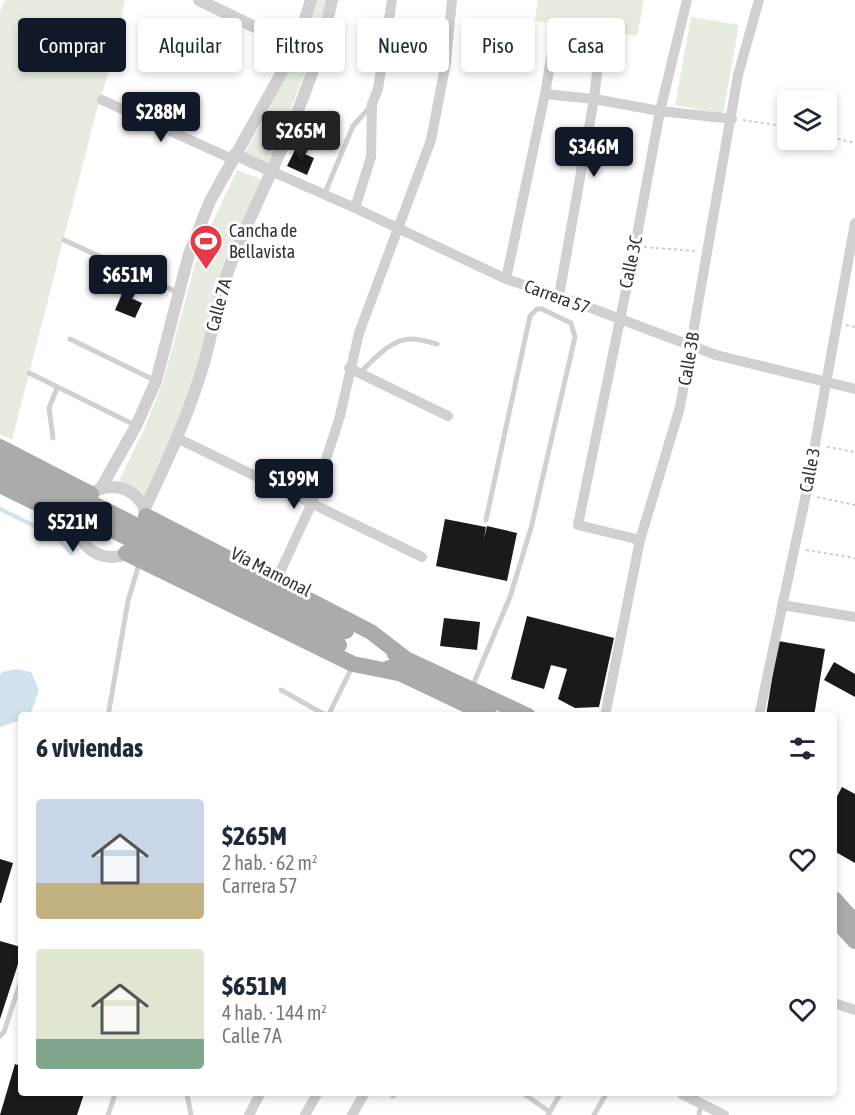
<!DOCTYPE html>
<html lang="es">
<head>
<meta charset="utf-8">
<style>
	body { margin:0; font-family:"Asap Condensed",sans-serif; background:#f6f6f7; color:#1f2937; height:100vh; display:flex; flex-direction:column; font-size:22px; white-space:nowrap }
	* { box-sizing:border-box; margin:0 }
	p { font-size:20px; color:#747a83 }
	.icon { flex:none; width:33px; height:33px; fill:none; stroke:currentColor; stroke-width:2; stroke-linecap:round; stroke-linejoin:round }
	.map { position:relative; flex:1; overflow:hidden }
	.sheet { position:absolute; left:18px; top:712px; width:819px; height:384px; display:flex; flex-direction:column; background:#fff; border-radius:6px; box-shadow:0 3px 9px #0003 }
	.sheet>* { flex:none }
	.hud { position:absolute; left:18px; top:18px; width:819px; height:54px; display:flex; gap:12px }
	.controls { position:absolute; left:777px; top:90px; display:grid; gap:12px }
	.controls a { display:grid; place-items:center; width:60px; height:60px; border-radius:6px; background:#fff; box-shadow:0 3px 9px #0003; font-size:30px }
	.price { position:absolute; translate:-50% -51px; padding:0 14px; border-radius:6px; background:#111827; color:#fff; font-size:20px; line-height:39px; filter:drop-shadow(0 2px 3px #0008) }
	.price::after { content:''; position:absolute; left:50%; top:36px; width:18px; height:14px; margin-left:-9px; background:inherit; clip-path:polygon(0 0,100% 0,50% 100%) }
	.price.current { background:#222; color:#fff }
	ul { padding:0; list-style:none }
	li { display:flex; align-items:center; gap:18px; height:150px; padding:0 18px }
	li span { display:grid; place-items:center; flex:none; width:168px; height:120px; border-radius:6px; color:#555 }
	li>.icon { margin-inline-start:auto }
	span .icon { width:72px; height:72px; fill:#fffc; stroke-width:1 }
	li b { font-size:26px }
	h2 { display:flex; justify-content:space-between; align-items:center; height:72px; padding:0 18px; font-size:26px }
	.chip { padding:0 21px; border-radius:6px; background:#fff; box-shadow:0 3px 9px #0003; font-size:21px; line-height:54px }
	.chip.current { background:#111827; color:#fff }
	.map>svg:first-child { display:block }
	.green { fill:#e6ecdf }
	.water { fill:#cfe2ee }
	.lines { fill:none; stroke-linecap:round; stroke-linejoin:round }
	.stream { stroke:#cfe2ee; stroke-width:4 }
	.building { fill:#1a1a1a }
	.path { stroke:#cdcdcd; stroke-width:2; stroke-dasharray:3 3; stroke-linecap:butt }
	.service { stroke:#d0d0d0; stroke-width:5 }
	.minor { stroke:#d0d0d0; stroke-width:10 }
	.tertiary { stroke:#d0d0d0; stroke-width:12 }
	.primary { stroke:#ababab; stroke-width:16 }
	.primary-bridge { stroke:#ababab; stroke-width:16 }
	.labels { text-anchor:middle; stroke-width:6; stroke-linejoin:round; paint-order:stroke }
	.poi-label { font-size:18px; fill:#333; stroke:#fff; text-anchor:start }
	.street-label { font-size:18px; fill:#333; stroke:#fff }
</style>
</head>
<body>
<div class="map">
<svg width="855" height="1115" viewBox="0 0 855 1115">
	<rect width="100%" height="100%" fill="#fff"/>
	<!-- green -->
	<path class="green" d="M5 0H125L113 59 97 109 12 440 0 434V12Z
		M315 0H327L313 52 269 164 246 152 301 49Z
		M538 0H644L637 36 535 21Z
		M691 17 739 25 723 114 675 105Z
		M237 170 263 180 173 437 145 501 135 490 117 485 144 429 163 382 198 254Z"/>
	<!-- water -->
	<path class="water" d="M16 669 31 672 39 690 30 715 21 716V720L0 727V675L2 672Z"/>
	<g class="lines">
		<!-- stream -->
		<path class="stream" d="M0 509 55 536 71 553"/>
	</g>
	<!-- building -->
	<path class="building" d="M295 150 314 158 307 175 287 166Z
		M122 294 142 303 135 318 115 310Z
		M445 519 486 527 484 539 487 526 517 533 507 581 436 566Z
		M527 616 614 638 599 707 575 708 558 699 567 669 551 665 544 689 511 679Z
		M444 618 480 622 477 650 440 646Z
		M778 641 825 649 814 716H766Z
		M834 662 855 674V697L824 680Z
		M842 787 855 794V863L834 851V802Z
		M0 859 13 863 1 903H0Z
		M0 941 21 947V955L0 1019Z
		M15 1064 21 1066V1094H84L77 1115H0Z"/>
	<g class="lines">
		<!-- path -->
		<path class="path" d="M743 120 788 127
			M826 136 855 143
			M644 247 695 251
			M846 325 855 327
			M827 447 855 452
			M817 497 855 505
			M806 550 855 558"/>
		<!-- service -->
		<path class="service" d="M324 195 353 126 370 107
			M64 240 177 292
			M70 339 154 380
			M29 373 135 425
			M360 373C373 360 392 338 412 339 420 339 429 342 437 344
			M53 438 49 408 57 388
			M472 687 510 597 531 528 575 337 571 323 542 309H537L530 316 486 520
			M281 690 327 716
			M108 716 128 601 139 564
			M328 716 353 665
			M0 1036 4 1032 21 980
			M187 1094 191 1115
			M524 1094 550 1112
			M393 1096 395 1094
			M108 1115 115 1094
			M548 1115 560 1094
			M594 1115 606 1094
			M699 1115 701 1104"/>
		<!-- minor -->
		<path class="minor" d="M545 94 594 99 660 111 732 119
			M102 100 232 159
			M271 171 355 208 506 279 559 296 716 355 855 389
			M355 208 371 157 372 104 378 89 392 0
			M506 279 545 94 554 40
			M559 296 594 99 599 55
			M349 368 448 416
			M177 438 422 557
			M640 540 578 525 635 246 660 111 687 0
			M275 583 312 503 340 416 359 333 431 140 446 62 452 0
			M782 605 855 617
			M605 716 640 540 680 407 738 75 759 0
			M759 716 806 494 855 223
			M834 1003 855 1010
			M682 1094 724 1115
			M249 1115 260 1094
			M305 1115 317 1094
			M352 1115 364 1094"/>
		<!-- tertiary -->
		<path class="tertiary" d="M199 0 296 47
			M235 154 271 171
			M77 522a35 35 0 1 1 70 0a35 35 0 1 1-70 0Z
			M101 488 136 426 156 381 189 254 210 201 296 47 311 0
			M144 510C167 462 189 414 204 363 213 331 218 297 230 266 266 176 313 97 332 0"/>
		<!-- primary -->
		<path class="primary" d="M0 447 91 494
			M0 485 77 523
			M146 516 371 632 406 659
			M126 553 353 664 398 673
			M395 654 528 716
			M389 668 490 716
			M834 899 855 922
			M834 918 855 941"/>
		<!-- primary-bridge -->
		<path class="primary-bridge" d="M0 457 346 631
			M0 473 339 645"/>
	</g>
	<!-- icons -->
	<defs>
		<symbol id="stadium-pin" viewBox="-11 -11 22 30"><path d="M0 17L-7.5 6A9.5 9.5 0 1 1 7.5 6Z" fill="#e63946" stroke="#fff"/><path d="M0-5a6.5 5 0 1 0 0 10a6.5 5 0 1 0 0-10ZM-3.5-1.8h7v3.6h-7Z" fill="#fff"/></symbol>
	</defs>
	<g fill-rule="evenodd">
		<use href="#stadium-pin" x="187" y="222" width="38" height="52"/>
	</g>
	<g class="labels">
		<!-- poi labels -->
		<g class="poi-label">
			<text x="229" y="237">Cancha de<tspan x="229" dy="21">Bellavista</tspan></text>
		</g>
		<!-- street labels -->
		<g class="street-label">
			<text transform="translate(631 262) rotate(-78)" y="6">Calle 3C</text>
			<text transform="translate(557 297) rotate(20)" y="6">Carrera 57</text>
			<text transform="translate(219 305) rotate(-75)" y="6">Calle 7A</text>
			<text transform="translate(689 359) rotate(-80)" y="6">Calle 3B</text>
			<text transform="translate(810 470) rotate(-79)" y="6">Calle 3</text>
			<text transform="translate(271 572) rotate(27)" y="6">Vía Mamonal</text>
		</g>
	</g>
</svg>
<div class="controls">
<a><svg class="icon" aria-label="layers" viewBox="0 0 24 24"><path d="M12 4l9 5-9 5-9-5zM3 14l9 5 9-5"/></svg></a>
</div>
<b class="price" style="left:161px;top:143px">$288M</b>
<b class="price current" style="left:301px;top:162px">$265M</b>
<b class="price" style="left:594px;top:178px">$346M</b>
<b class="price" style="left:128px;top:306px">$651M</b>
<b class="price" style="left:294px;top:510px">$199M</b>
<b class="price" style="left:73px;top:553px">$521M</b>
<div class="hud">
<a class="chip current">Comprar</a>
<a class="chip">Alquilar</a>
<a class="chip">Filtros</a>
<a class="chip">Nuevo</a>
<a class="chip">Piso</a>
<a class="chip">Casa</a>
</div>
<section class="sheet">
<h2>6 viviendas<svg class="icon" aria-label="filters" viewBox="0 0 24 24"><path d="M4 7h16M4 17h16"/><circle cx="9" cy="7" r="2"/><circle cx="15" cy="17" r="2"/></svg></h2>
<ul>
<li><span style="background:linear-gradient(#c9d6e8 70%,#c2b280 0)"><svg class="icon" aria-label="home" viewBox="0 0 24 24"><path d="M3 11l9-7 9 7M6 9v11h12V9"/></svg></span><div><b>$265M</b><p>2 hab. · 62 m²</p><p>Carrera 57</p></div><svg class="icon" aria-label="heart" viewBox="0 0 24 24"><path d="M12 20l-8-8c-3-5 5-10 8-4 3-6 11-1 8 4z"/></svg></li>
<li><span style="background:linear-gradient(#dfe7d0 75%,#7fa58c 0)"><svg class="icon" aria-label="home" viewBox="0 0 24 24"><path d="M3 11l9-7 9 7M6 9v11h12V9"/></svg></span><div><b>$651M</b><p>4 hab. · 144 m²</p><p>Calle 7A</p></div><svg class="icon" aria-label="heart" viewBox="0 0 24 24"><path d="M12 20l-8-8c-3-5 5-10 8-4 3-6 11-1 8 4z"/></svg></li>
</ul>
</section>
</div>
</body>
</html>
